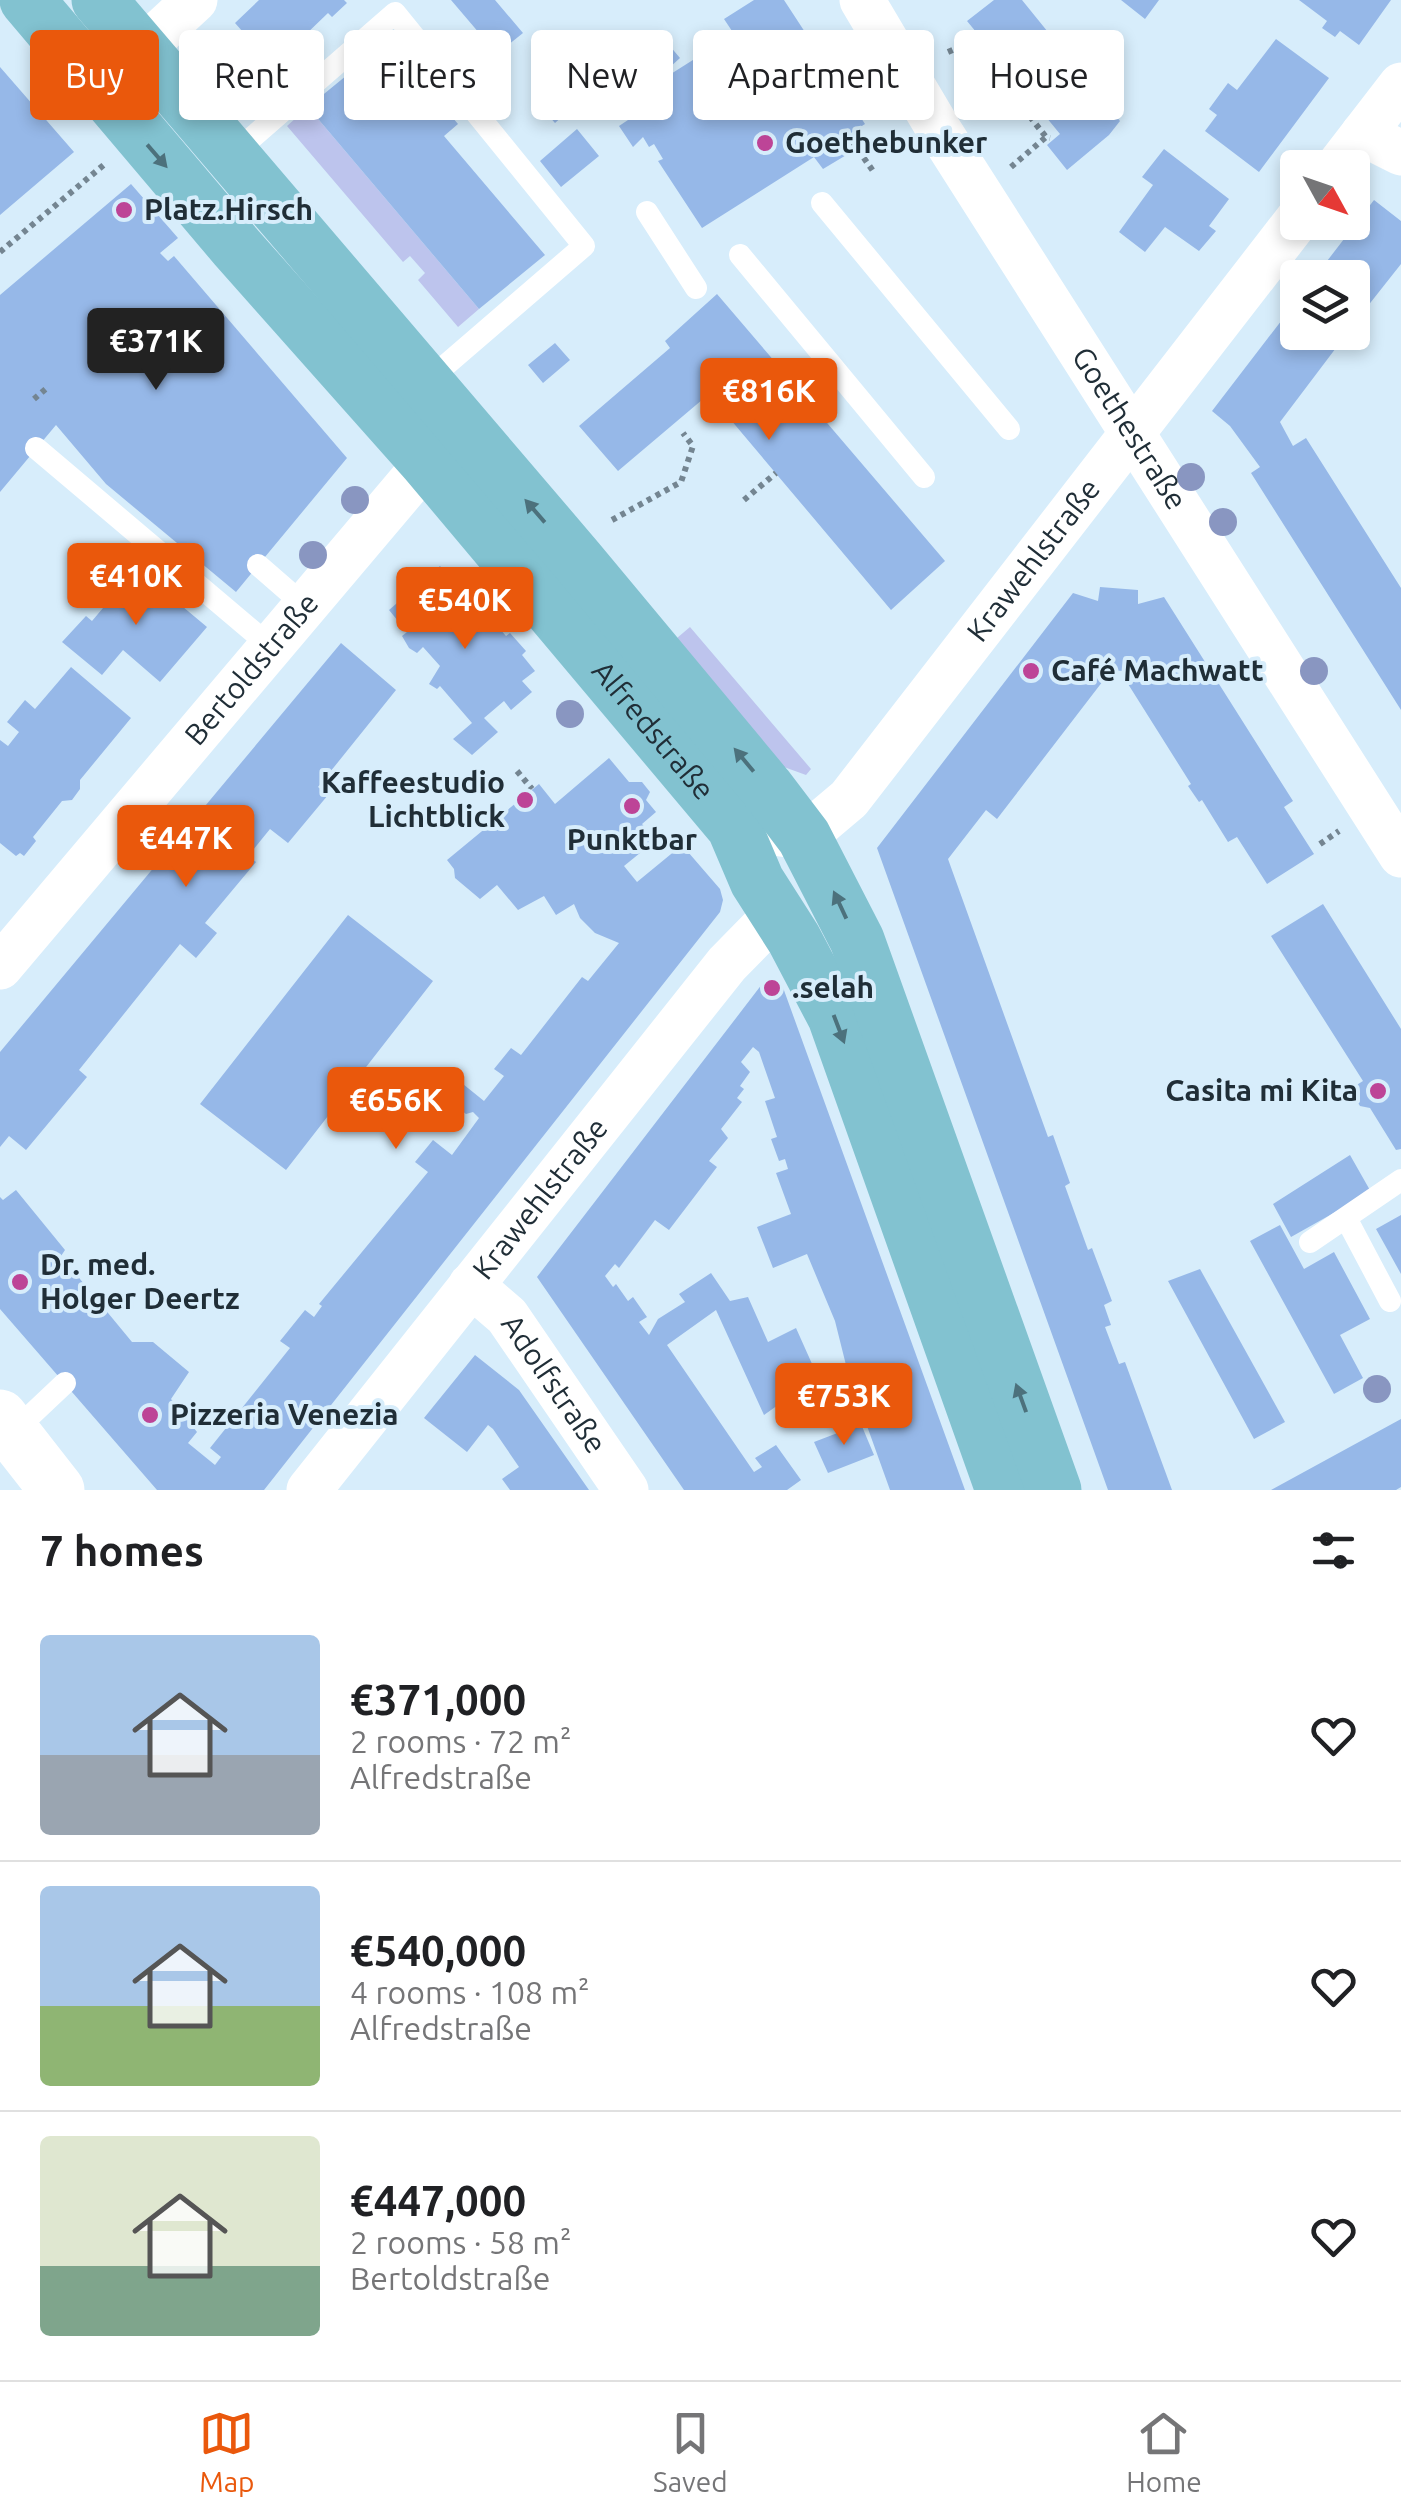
<!DOCTYPE html>
<html lang="en">
<head>
<meta charset="utf-8">
<style>
	body { margin:0; font-family:Ubuntu,sans-serif; background:#f2f2f2; color:#202124; height:100vh; display:flex; flex-direction:column; font-size:38px; white-space:nowrap }
	* { box-sizing:border-box; margin:0 }
	p { font-size:32px; color:#757577 }
	.icon { flex:none; width:55px; height:55px; fill:none; stroke:currentColor; stroke-width:2; stroke-linecap:round; stroke-linejoin:round }
	.map { position:relative; height:1490px; overflow:hidden }
	.drawer { display:flex; flex-direction:column; background:#fff; flex:1 }
	.drawer>* { flex:none }
	.top-card { position:absolute; left:30px; top:30px; width:1342px; height:90px; display:flex; gap:20px }
	.needle { width:65px; rotate:130deg }
	.tools { position:absolute; left:1280px; top:150px; display:grid; gap:20px }
	.tools a { display:grid; place-items:center; width:90px; height:90px; border-radius:10px; background:#fff; box-shadow:0 5px 15px #0003; font-size:50px }
	.price { position:absolute; translate:-50% -85px; padding:0 22px; border-radius:10px; background:#ea580c; color:#fff; font-size:32px; line-height:65px; filter:drop-shadow(0 2px 5px #0008) }
	.price::after { content:''; position:absolute; left:50%; top:60px; width:30px; height:22px; margin-left:-15px; background:inherit; clip-path:polygon(0 0,100% 0,50% 100%) }
	.price.selected { background:#222; color:#fff }
	ul { padding:0; list-style:none }
	li { display:flex; align-items:center; gap:30px; height:250px; padding:0 40px }
	li+li { border-top:2px solid #e0e0e0 }
	li span { display:grid; place-items:center; flex:none; width:280px; height:200px; border-radius:10px; color:#555 }
	li>.icon { margin-inline-start:auto }
	span .icon { width:120px; height:120px; fill:#fffc; stroke-width:1 }
	li b { font-size:42px }
	h2 { display:flex; justify-content:space-between; align-items:center; height:120px; padding:0 40px; font-size:42px }
	.tag { padding:0 35px; border-radius:10px; background:#fff; box-shadow:0 5px 15px #0003; font-size:35px; line-height:90px }
	.tag.selected { background:#ea580c; color:#fff }
	.menu { display:flex; justify-content:space-around; align-items:center; height:140px; border-top:2px solid #e0e0e0; background:#fff; font-size:28px; color:#757577 }
	.menu a { display:grid; justify-items:center; gap:5px }
	.menu .selected { color:#ea580c }
	.map>svg:first-child { display:block }
	.green { fill:#bdc4ed }
	.building { fill:#96b8e8 }
	.lines { fill:none; stroke-linecap:round; stroke-linejoin:round }
	.path { stroke:#748591; stroke-width:6; stroke-dasharray:5 5; stroke-linecap:butt }
	.service { stroke:#fff; stroke-width:22 }
	.minor { stroke:#fff; stroke-width:45 }
	.tertiary { stroke:#fff; stroke-width:55 }
	.primary { stroke:#82c2d0; stroke-width:55 }
	.tree { fill:#8996c1 }
	.oneway { fill:#4c717c }
	.poi-dot { fill:#bd4497; stroke:#d7edfb; stroke-width:4 }
	.labels { text-anchor:middle; stroke-width:8; stroke-linejoin:round; paint-order:stroke }
	.poi-label { font-size:30px; font-weight:bold; fill:#202e37; stroke:#d7edfb; text-anchor:start }
	.street-label { font-size:30px; fill:#202e37; stroke:#d7edfb }
</style>
</head>
<body>
<div class="map">
<svg width="1401" height="1490" viewBox="0 0 1401 1490">
	<rect width="100%" height="100%" fill="#d7edfb"/>
	<!-- green -->
	<path class="green" d="M308 107 479 309 458 327 418 280 425 273 410 256 403 262 287 126Z
		M690 627 811 769 806 775 784 767 677 638Z"/>
	<!-- building -->
	<path class="building" d="M259 0H344L347 3 332 17 328 13 273 66 235 23Z
		M451 0H495L523 33 497 54Z
		M754 0H784L865 124 840 140 848 154 823 169 814 157 702 228 658 161 663 159 654 144 649 147 643 137 633 147 619 126 631 118 626 110 658 90 655 84 734 34 724 19Z
		M994 0H1022L1120 121 1109 135 1067 170 1047 145 1060 134 967 21Z
		M1121 0H1159L1145 19Z
		M1299 0H1391L1359 45 1340 31 1335 37 1322 28 1327 21Z
		M1276 39 1329 78 1259 172 1205 131 1217 115 1209 109 1228 83 1237 90Z
		M600 45 619 65 555 123 536 102Z
		M669 45 680 58 657 79 646 66Z
		M374 53 388 70 402 58 458 124 444 136 545 255 479 309 308 107Z
		M0 67 74 152 0 215Z
		M577 129 599 156 561 187 540 161Z
		M1164 149 1229 199 1209 226 1216 231 1199 251 1165 227 1145 252 1119 232 1153 185 1142 177Z
		M131 184 178 238 160 253 168 261 174 256 347 458 236 592 106 484 56 425 0 492V295Z
		M1374 200 1401 221V264L1352 326V278H1314Z
		M717 294 945 561 891 610 709 394 618 471 579 426 670 348 665 341Z
		M1298 299V332H1348L1280 422 1293 446 1306 438 1401 588V710L1251 473 1260 467 1230 426 1212 411Z
		M555 343 570 360 543 383 528 365Z
		M440 566 454 583 462 576 474 585 479 596 475 600 506 636 510 633 526 651 522 655 535 671 522 681 532 692 511 710 504 701 484 718 498 732 472 755 453 739 472 723 440 686 437 689 429 684 440 666 423 647 417 653 409 648 402 636 407 632 389 610Z
		M140 571 207 627 160 682 123 650 102 675 62 642 86 616 92 621 103 608 94 600 112 580 121 587 124 583 128 586Z
		M1100 587 1138 590V604L1164 597 1293 801 1284 807 1314 854 1267 884 1237 837 1228 842 1202 800 1199 802 1188 786 1191 784 1123 676 1124 671 1106 670V677L997 819 986 810 948 859 1048 1137 1053 1135 1070 1183 1065 1186 1088 1250 1092 1248 1112 1301 1104 1305 1111 1325 1105 1327 1119 1364 1125 1362 1172 1490H1108L877 848 1073 593 1098 601Z
		M341 643 396 690 318 787 328 795 288 843 270 829 248 856 256 862 205 923 217 933 196 958 180 944 79 1070 87 1077 26 1150 9 1136 0 1147V1052Z
		M71 667 131 718 80 780V789L72 800 62 801 33 837 36 841 24 856 20 853 16 856 0 843V740L8 746 19 732 7 722 25 700 35 709Z
		M609 758 629 782H642L650 792 646 800 656 812 642 824 656 840 624 866 637 882 682 845 720 889 723 900 720 912 264 1490H157L0 1309V1197L3 1200 16 1190 65 1250 61 1256 132 1342H153L189 1372 171 1399 197 1432 188 1443 215 1465 221 1457 210 1448 290 1348 280 1341 305 1310 314 1317 322 1306 319 1304 428 1172 415 1162 433 1140 452 1155 479 1118 473 1112 466 1114 444 1097 458 1080 484 1101 504 1076 494 1069 511 1048 521 1055 582 977 588 981 619 943 595 933 580 918 574 904 556 915 544 896 518 910 497 885 480 899 455 878 454 869 447 860 539 784 555 804Z
		M1323 904 1401 1029V1149L1396 1150 1370 1108 1360 1106 1353 1095 1355 1086 1363 1081 1271 936Z
		M348 915 433 981 286 1170 200 1104Z
		M766 979 781 982 965 1490H890L848 1373 835 1321 807 1254 773 1268 757 1227 791 1214 776 1173 788 1169 785 1159 779 1161 771 1139 777 1137 765 1101 775 1098 759 1052 753 1047 741 1062 750 1072 740 1086 744 1089 737 1098 742 1102 721 1129 728 1138 709 1161 717 1167 669 1230 655 1220 619 1268 615 1264 605 1276 613 1287 616 1284 628 1301 633 1297 647 1317 639 1322 649 1335 658 1319 685 1302 679 1294 711 1273 730 1301 748 1297 768 1342 796 1328 821 1384 792 1395 764 1415 716 1310 667 1345 754 1472 762 1467 755 1458 776 1445 801 1480 787 1490H684L537 1277Z
		M1350 1155 1371 1192 1291 1237 1273 1204Z
		M1401 1215V1274L1376 1229Z
		M1280 1225 1304 1269 1334 1252 1370 1319 1340 1335 1363 1378 1334 1394 1250 1241Z
		M1200 1269 1285 1422 1254 1439 1168 1281Z
		M475 1355 519 1390 589 1490H510L502 1479 519 1467 493 1429 488 1425 467 1452 424 1418Z
		M1401 1419V1487L1396 1490H1271Z
		M861 1424 874 1455 828 1473 814 1442Z"/>
	<g class="lines">
		<!-- path -->
		<path class="path" d="M948 52 971 42 1046 137
			M844 146 852 141 873 171
			M1011 167 1046 137 1050 138
			M0 252 106 163
			M34 399 48 387
			M744 500 776 473
			M612 520 681 482 693 446 683 433
			M517 771 532 789
			M1320 844 1339 831"/>
		<!-- service -->
		<path class="service" d="M231 156 395 13 584 246 425 383
			M822 203 1009 429
			M647 212 696 288
			M740 255 924 477
			M36 448 270 646
			M258 565 304 605
			M1346 1218 1390 1301
			M1310 1242 1401 1180
			M12 1433 65 1383"/>
		<!-- minor -->
		<g class="minor">
			<path id="s1" d="M862 0 939 130 1401 855"/>
			<path d="M141 50 195 0"/>
			<path d="M1363 134 1401 153"/>
			<path d="M1337 168 1401 85"/>
			<path id="s2" d="M773 833 804 837 849 799 1298 219"/>
			<path id="s3" d="M0 967 427 462"/>
			<path id="s4" d="M471 1285 507 1316 626 1490"/>
			<path id="s5" d="M309 1490 727 964 778 912"/>
		</g>
		<!-- tertiary -->
		<path class="tertiary" d="M0 1417 57 1490"/>
		<!-- primary -->
		<g class="primary">
			<path id="s6" d="M27 0 236 247 427 462 734 827 757 881 794 939 835 1017 1003 1490"/>
			<path d="M99 0 578 561 766 787 804 837 857 940 1054 1490"/>
		</g>
	</g>
	<!-- trees -->
	<g class="tree">
		<circle cx="1191" cy="477" r="14"/>
		<circle cx="355" cy="500" r="14"/>
		<circle cx="1223" cy="522" r="14"/>
		<circle cx="313" cy="555" r="14"/>
		<circle cx="1314" cy="671" r="14"/>
		<circle cx="570" cy="714" r="14"/>
		<circle cx="1377" cy="1389" r="14"/>
	</g>
	<!-- one-way arrows -->
	<defs><path id="oneway-solid" d="M-6-.8H1V-3.2L6.5 0L1 3.2V.8H-6Z" transform="scale(2.5)"/></defs>
	<g class="oneway">
		<use href="#oneway-solid" transform="translate(157 156) rotate(49)"/>
		<use href="#oneway-solid" transform="translate(535 511) rotate(-131)"/>
		<use href="#oneway-solid" transform="translate(744 760) rotate(-130)"/>
		<use href="#oneway-solid" transform="translate(840 905) rotate(-115)"/>
		<use href="#oneway-solid" transform="translate(839 1029) rotate(69)"/>
		<use href="#oneway-solid" transform="translate(1021 1398) rotate(-110)"/>
	</g>
	<!-- markers -->
	<g class="poi-dot">
		<circle cx="765" cy="143" r="10"/>
		<circle cx="124" cy="210" r="10"/>
		<circle cx="1031" cy="671" r="10"/>
		<circle cx="525" cy="800" r="10"/>
		<circle cx="632" cy="806" r="10"/>
		<circle cx="772" cy="988" r="10"/>
		<circle cx="1378" cy="1091" r="10"/>
		<circle cx="20" cy="1282" r="10"/>
		<circle cx="150" cy="1415" r="10"/>
	</g>
	<g class="labels">
		<!-- poi labels -->
		<g class="poi-label">
			<text x="785" y="153">Goethebunker</text>
			<text x="144" y="220">Platz.Hirsch</text>
			<text x="1051" y="681">Café Machwatt</text>
			<text x="505" y="793" text-anchor="end">Kaffeestudio<tspan x="505" dy="34">Lichtblick</tspan></text>
			<text x="632" y="850" text-anchor="middle">Punktbar</text>
			<text x="792" y="998">.selah</text>
			<text x="1358" y="1101" text-anchor="end">Casita mi Kita</text>
			<text x="40" y="1275">Dr. med.<tspan x="40" dy="34">Holger Deertz</tspan></text>
			<text x="170" y="1425">Pizzeria Venezia</text>
		</g>
		<!-- street labels -->
		<g class="street-label">
			<text dy="10" stroke="none"><textPath href="#s1" startOffset="505">Goethestraße</textPath></text>
			<text dy="10" stroke="none"><textPath href="#s2" startOffset="392">Krawehlstraße</textPath></text>
			<text dy="10" stroke="none"><textPath href="#s3" startOffset="390">Bertoldstraße</textPath></text>
			<text dy="10" stroke="none"><textPath href="#s6" startOffset="962">Alfredstraße</textPath></text>
			<text dy="10" stroke="none"><textPath href="#s5" startOffset="372">Krawehlstraße</textPath></text>
			<text dy="10" stroke="none"><textPath href="#s4" startOffset="130">Adolfstraße</textPath></text>
		</g>
	</g>
</svg>
<div class="tools">
<a><svg class="needle" viewBox="-14 -14 28 28"><path d="M0-13l5 13h-10z" fill="#e53935"/><path d="M0 13l5-13h-10z" fill="#757577"/></svg></a>
<a><svg class="icon" aria-label="layers" viewBox="0 0 24 24"><path d="M12 4l9 5-9 5-9-5zM3 14l9 5 9-5"/></svg></a>
</div>
<b class="price selected" style="left:156px;top:393px">€371K</b>
<b class="price" style="left:769px;top:443px">€816K</b>
<b class="price" style="left:136px;top:628px">€410K</b>
<b class="price" style="left:465px;top:652px">€540K</b>
<b class="price" style="left:186px;top:890px">€447K</b>
<b class="price" style="left:396px;top:1152px">€656K</b>
<b class="price" style="left:844px;top:1448px">€753K</b>
<div class="top-card">
<a class="tag selected">Buy</a>
<a class="tag">Rent</a>
<a class="tag">Filters</a>
<a class="tag">New</a>
<a class="tag">Apartment</a>
<a class="tag">House</a>
</div>
</div>
<section class="drawer">
<h2>7 homes<svg class="icon" aria-label="filters" viewBox="0 0 24 24"><path d="M4 7h16M4 17h16"/><circle cx="9" cy="7" r="2"/><circle cx="15" cy="17" r="2"/></svg></h2>
<ul>
<li><span style="background:linear-gradient(#a9c7e8 60%,#9aa5b1 0)"><svg class="icon" aria-label="home" viewBox="0 0 24 24"><path d="M3 11l9-7 9 7M6 9v11h12V9"/></svg></span><div><b>€371,000</b><p>2 rooms · 72 m²</p><p>Alfredstraße</p></div><svg class="icon" aria-label="heart" viewBox="0 0 24 24"><path d="M12 20l-8-8c-3-5 5-10 8-4 3-6 11-1 8 4z"/></svg></li>
<li><span style="background:linear-gradient(#a9c7e8 60%,#8fb573 0)"><svg class="icon" aria-label="home" viewBox="0 0 24 24"><path d="M3 11l9-7 9 7M6 9v11h12V9"/></svg></span><div><b>€540,000</b><p>4 rooms · 108 m²</p><p>Alfredstraße</p></div><svg class="icon" aria-label="heart" viewBox="0 0 24 24"><path d="M12 20l-8-8c-3-5 5-10 8-4 3-6 11-1 8 4z"/></svg></li>
<li><span style="background:linear-gradient(#dfe7d0 65%,#7fa58c 0)"><svg class="icon" aria-label="home" viewBox="0 0 24 24"><path d="M3 11l9-7 9 7M6 9v11h12V9"/></svg></span><div><b>€447,000</b><p>2 rooms · 58 m²</p><p>Bertoldstraße</p></div><svg class="icon" aria-label="heart" viewBox="0 0 24 24"><path d="M12 20l-8-8c-3-5 5-10 8-4 3-6 11-1 8 4z"/></svg></li>
</ul>
</section>
<nav class="menu">
<a class="selected"><svg class="icon" aria-label="map" viewBox="0 0 24 24"><path d="M3 6l6-2 6 2 6-2v14l-6 2-6-2-6 2zM9 4v14M15 6v14"/></svg>Map</a>
<a><svg class="icon" aria-label="saved" viewBox="0 0 24 24"><path d="M7 4h10v16l-5-4-5 4z"/></svg>Saved</a>
<a><svg class="icon" aria-label="home" viewBox="0 0 24 24"><path d="M3 11l9-7 9 7M6 9v11h12V9"/></svg>Home</a>
</nav>
</body>
</html>
